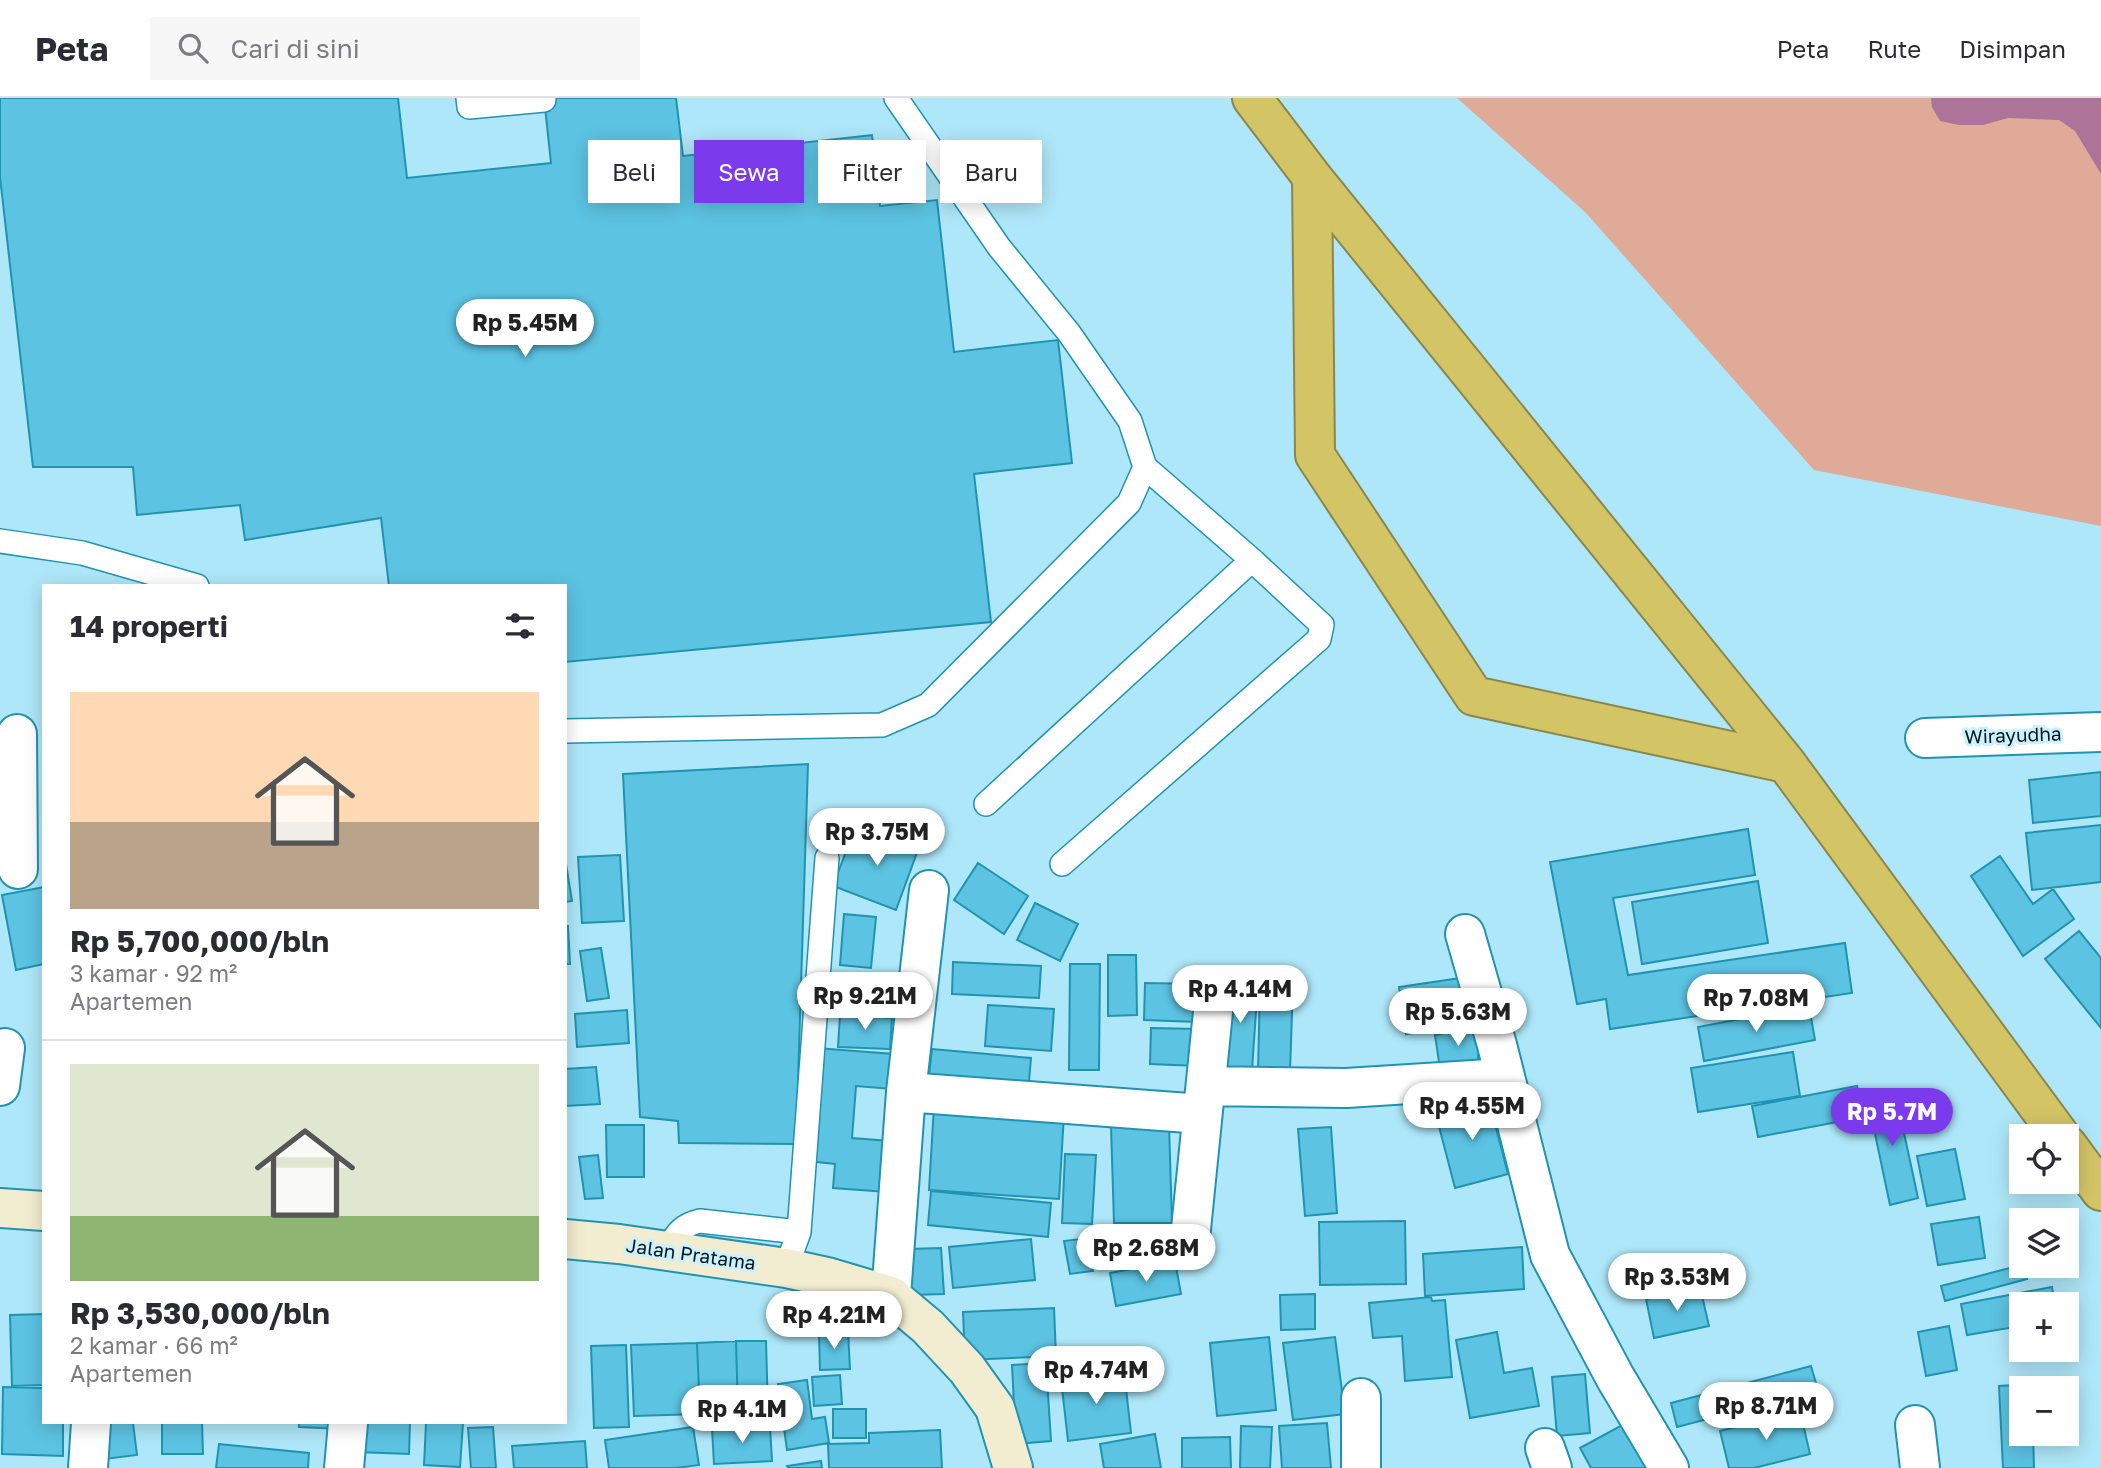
<!DOCTYPE html>
<html lang="id">
<head>
<meta charset="utf-8">
<style>
	body { margin:0; font-family:"Golos Text",sans-serif; background:#f7f7f7; color:#2b2b33; height:100vh; display:flex; flex-direction:column; font-size:26px; white-space:nowrap }
	* { box-sizing:border-box; margin:0 }
	p { font-size:23px; color:#7c7c81 }
	.icon { flex:none; width:38px; height:38px; fill:none; stroke:currentColor; stroke-width:2; stroke-linecap:round; stroke-linejoin:round }
	.map { position:relative; flex:1; overflow:hidden }
	.details { position:absolute; left:42px; top:486px; width:525px; height:840px; display:flex; flex-direction:column; background:#fff; border-radius:0px; box-shadow:0 4px 18px #0003 }
	.details>* { flex:none }
	.hud { position:absolute; left:588px; top:42px; width:665px; height:63px; display:flex; gap:14px }
	.controls { position:absolute; left:2009px; top:1026px; display:grid; gap:14px }
	.controls a { display:grid; place-items:center; width:70px; height:70px; border-radius:0px; background:#fff; box-shadow:0 4px 18px #0003; font-size:35px }
	.price { position:absolute; translate:-50% -60px; padding:0 16px; border-radius:24px; background:#fff; color:#222; font-size:23px; line-height:46px; filter:drop-shadow(0 2px 4px #0008) }
	.price::after { content:''; position:absolute; left:50%; top:42px; width:21px; height:16px; margin-left:-10px; background:inherit; clip-path:polygon(0 0,100% 0,50% 100%) }
	.price.selected { background:#7c3aed; color:#fff }
	ul { padding:0; list-style:none }
	li { display:grid; align-content:center; gap:14px; height:371px; padding:0 28px }
	li+li { border-top:2px solid #e1e1e2 }
	li span { display:grid; place-items:center; height:217px; border-radius:0px; color:#555 }
	li>.icon { margin-inline-start:auto }
	span .icon { width:126px; height:126px; fill:#fffc; stroke-width:1 }
	li b { font-size:30px }
	h2 { display:flex; justify-content:space-between; align-items:center; height:84px; padding:0 28px; font-size:30px }
	.pill { padding:0 24px; border-radius:0px; background:#fff; box-shadow:0 4px 18px #0003; font-size:24px; line-height:63px }
	.pill.selected { background:#7c3aed; color:#fff }
	header { display:flex; align-items:center; gap:42px; box-sizing:border-box; height:98px; padding:0 35px; background:#fff; border-bottom:2px solid #e1e1e2 }
	header strong { font-size:33px }
	nav { display:flex; gap:38px; margin-inline-start:auto; font-size:24px }
	.search { width:490px; height:63px; background:#f7f7f7; display:flex; align-items:center; gap:18px; box-sizing:border-box; padding:0 24px; border-radius:0px; color:#7c7c81; font-size:26px }
	.map>svg:first-child { display:block }
	.green { fill:#dfab98 }
	.water { fill:#ad7399 }
	.building { fill:#5cc3e2; stroke:#2093b0; stroke-width:2 }
	.lines { fill:none; stroke-linecap:round; stroke-linejoin:round }
	.lane-casing { stroke:#2193b1; stroke-width:26 }
	.street-casing { stroke:#2193b1; stroke-width:42 }
	.secondary-casing { stroke:#2193b1; stroke-width:42 }
	.highway-casing { stroke:#8a874d; stroke-width:42 }
	.lane { stroke:#fff; stroke-width:23 }
	.street { stroke:#fff; stroke-width:38 }
	.secondary { stroke:#f2edd1; stroke-width:38 }
	.highway { stroke:#d3c466; stroke-width:38 }
	.labels { text-anchor:middle; stroke-width:6; stroke-linejoin:round; paint-order:stroke }
	.street-label { font-size:19px; fill:#02171e; stroke:#ccf1fd }
</style>
</head>
<body>
<header>
<strong>Peta</strong>
<div class="search"><svg class="icon" aria-label="search" viewBox="0 0 24 24"><circle cx="10" cy="10" r="6"/><path d="M15 15l6 6"/></svg>Cari di sini</div>
<nav><a>Peta</a><a>Rute</a><a>Disimpan</a></nav>
</header>
<div class="map">
<svg width="2101" height="1370" viewBox="0 0 2101 1370">
	<rect width="100%" height="100%" fill="#aee7f9"/>
	<!-- green -->
	<path class="green" d="M1457 0H2101V428L1814 372 1585 114Z"/>
	<!-- water -->
	<path class="water" d="M1931 0H2101V76L2075 33 2059 22 2008 20 1983 27H1959L1940 23 1932 9Z"/>
	<!-- building -->
	<path class="building" d="M0 0H398L407 80 551 65 544 0H676L683 58 872 37 880 108 937 102 954 254 1058 242 1072 365 974 376 991 524 565 564V488H389L381 420 245 442 240 407 137 417 133 369H33L0 79Z
		M808 666 796 1046 679 1045 678 1023 640 1019 623 676Z
		M2101 674V718L2033 725 2029 682Z
		M2101 727V784L2032 792 2026 735Z
		M1748 731 1755 777 1613 800 1628 877 1845 845 1852 895 1610 931 1606 901 1577 906 1550 764Z
		M877 733 919 749 896 812 833 788 853 735 874 743Z
		M620 757 624 823 582 825 578 759Z
		M2000 758 2033 806 2053 791 2074 821 2023 858 1971 778Z
		M565 760 572 803 565 804Z
		M978 765 1028 798 1004 836 954 802Z
		M1758 783 1768 845 1642 866 1632 804Z
		M44 789V866L16 872 2 797Z
		M1035 805 1078 826 1060 863 1017 842Z
		M844 816 876 819 871 870 840 867Z
		M565 828H568L570 866H565Z
		M2079 833 2101 860V930L2045 861Z
		M601 850 609 900 587 903 580 853Z
		M1108 857H1136L1137 917 1108 918Z
		M953 864 1041 868 1039 900 952 896Z
		M1070 866H1100L1099 972H1069Z
		M1461 880 1467 927 1406 936 1399 889Z
		M1228 883 1258 884 1252 972 1222 970Z
		M1145 885 1200 886 1198 924 1144 922Z
		M1260 885 1293 886 1290 974H1258Z
		M988 907 1054 911 1051 953 985 948Z
		M1809 908 1815 942 1704 963 1698 929Z
		M627 912 629 945 577 949 575 916Z
		M840 917 892 920 890 951 838 949Z
		M1479 928 1478 966 1440 971 1435 937Z
		M1151 930 1198 931V968L1150 966Z
		M816 950 894 956 892 991 856 988 852 1040 890 1043 887 1094 833 1090 835 1066 808 1063Z
		M932 951 1031 960 1028 995 928 986Z
		M1793 954 1800 998 1698 1014 1691 970Z
		M596 969 600 1006 565 1008V971Z
		M1857 988 1864 1019 1758 1039 1752 1008Z
		M1895 993 1918 1100 1890 1107 1867 998Z
		M1488 999 1508 1076 1455 1090 1435 1013Z
		M934 1008 1064 1016 1059 1101 929 1092Z
		M606 1027H644V1079H607Z
		M1169 1027 1172 1125H1114L1111 1028Z
		M1331 1029 1337 1115 1305 1118 1298 1031Z
		M1955 1051 1965 1101 1927 1108 1917 1058Z
		M1065 1056 1096 1057 1092 1126 1062 1125Z
		M598 1057 603 1100 585 1101 579 1059Z
		M931 1093 1051 1105 1048 1139 928 1127Z
		M1979 1119 1985 1160 1938 1167 1931 1126Z
		M1405 1123 1406 1186 1320 1187 1319 1124Z
		M1088 1140 1093 1173 1070 1176 1064 1143Z
		M1031 1141 1035 1182 953 1190 949 1149Z
		M1522 1149 1524 1191 1425 1198 1423 1156Z
		M941 1150 944 1196 910 1197 908 1151Z
		M1175 1163 1181 1196 1116 1208 1110 1175Z
		M2021 1167H2023L2027 1181 1945 1203 1941 1188Z
		M1700 1189 1709 1228 1654 1240 1646 1201Z
		M2052 1189 2055 1206H2021V1228L1967 1237 1961 1206Z
		M1315 1196V1231L1281 1232 1280 1197Z
		M1431 1199 1432 1203 1445 1202 1452 1279 1405 1283 1402 1238 1373 1240 1369 1205Z
		M1054 1210 1056 1258 965 1262 963 1214Z
		M44 1216V1287L12 1288 10 1217Z
		M1949 1228 1957 1272 1926 1278 1918 1234Z
		M848 1233 850 1271 820 1272 819 1235Z
		M1497 1234 1504 1275 1532 1270 1539 1308 1470 1320 1456 1242Z
		M1269 1239 1276 1312 1217 1318 1210 1245Z
		M1335 1239 1345 1316 1293 1322 1283 1245Z
		M736 1243 738 1315 700 1316 697 1245Z
		M736 1243H766L768 1314 738 1315Z
		M697 1245 700 1316 634 1318 631 1247Z
		M626 1247 629 1329 594 1330 591 1248Z
		M1046 1265 1051 1343 1016 1346 1012 1267Z
		M1811 1268 1818 1292 1677 1329 1671 1305Z
		M1124 1273 1131 1335 1068 1343 1061 1281Z
		M1585 1276 1590 1335 1557 1338 1552 1279Z
		M840 1277 842 1306 814 1308 812 1279Z
		M807 1282 812 1321 825 1319 829 1345 787 1352 778 1286Z
		M2030 1286V1290H2021V1335H2033L2034 1370H2003L1999 1288Z
		M3 1289 44 1290V1325H63V1358L2 1356Z
		M833 1311H866V1340H833Z
		M1800 1313 1810 1356 1754 1370H1729L1720 1333Z
		M100 1325H133L137 1357 105 1361Z
		M162 1325H202L203 1356H162Z
		M299 1325H343L342 1331 299 1329Z
		M358 1325H410L409 1356 357 1354Z
		M426 1325H463L460 1369 424 1367Z
		M1327 1325 1331 1370H1282L1279 1328Z
		M1624 1326 1648 1370H1591L1580 1350Z
		M1241 1328 1272 1329 1270 1370H1240Z
		M493 1329 496 1370H471L468 1330Z
		M693 1329 699 1367 676 1370H609L605 1342Z
		M770 1329 772 1363 714 1366 712 1331Z
		M940 1332 942 1370H829L828 1346 869 1345V1335Z
		M1155 1336 1161 1370H1104L1100 1346Z
		M1230 1339 1231 1370H1182V1340Z
		M585 1343 587 1370H514L512 1348Z
		M219 1346 309 1355 308 1370H216Z
		M821 1363 822 1370H788L787 1368Z"/>
	<g class="lines">
		<defs>
			<path id="lane" d="M468 0 469 9 544 2
				M0 443 82 455 197 488
				M565 633 882 627 928 607 1129 405 1145 369 1130 323 1069 235 999 149 896 0
				M986 706 1252 462 1145 369
				M1062 766 1319 541 1322 527 1252 462
				M666 1153C676 1137 681 1127 700 1123L799 1134
				M786 1170 799 1134 827 760"/>
			<path id="street" d="M17 636 18 771
				M1925 640 2101 634
				M1465 836 1497 947 1550 1157 1615 1279 1669 1370
				M0 988 5 950
				M1206 988 1346 990 1505 980
				M906 994 1202 1016
				M1190 1141 1215 894
				M891 1198 906 994 929 792
				M1915 1327 1920 1370
				M1545 1350 1552 1370
				M88 1370 91 1325
				M344 1370 348 1325
				M1361 1370V1300"/>
			<path id="secondary" d="M0 1110 44 1113
				M565 1141 619 1146 786 1170 827 1179 891 1198 928 1229 967 1271 995 1310 1013 1370"/>
			<path id="highway" d="M1252 0 1312 79 1786 665 2060 1038
				M1312 79 1315 357 1474 598 1786 665
				M2067 1047 2101 1093"/>
		</defs>
		<!-- lane casing -->
		<use href="#lane" class="lane-casing"/>
		<!-- street casing -->
		<use href="#street" class="street-casing"/>
		<!-- secondary casing -->
		<use href="#secondary" class="secondary-casing"/>
		<!-- highway casing -->
		<use href="#highway" class="highway-casing"/>
		<!-- lane -->
		<use href="#lane" class="lane"/>
		<!-- street -->
		<use href="#street" class="street"/>
		<!-- secondary -->
		<use href="#secondary" class="secondary"/>
		<!-- highway -->
		<use href="#highway" class="highway"/>
	</g>
	<g class="labels">
		<!-- street labels -->
		<g class="street-label">
			<text transform="translate(2013 637) rotate(-2)" y="7">Wirayudha</text>
			<text transform="translate(691 1156) rotate(8)" y="7">Jalan Pratama</text>
		</g>
	</g>
</svg>
<div class="controls">
<a><svg class="icon" aria-label="locate" viewBox="0 0 24 24"><circle cx="12" cy="12" r="6"/><path d="M12 2v4M12 18v4M2 12h4M18 12h4"/></svg></a>
<a><svg class="icon" aria-label="layers" viewBox="0 0 24 24"><path d="M12 4l9 5-9 5-9-5zM3 14l9 5 9-5"/></svg></a>
<a>+</a>
<a>−</a>
</div>
<b class="price" style="left:525px;top:261px">Rp 5.45M</b>
<b class="price" style="left:877px;top:770px">Rp 3.75M</b>
<b class="price" style="left:1240px;top:927px">Rp 4.14M</b>
<b class="price" style="left:865px;top:934px">Rp 9.21M</b>
<b class="price" style="left:1756px;top:936px">Rp 7.08M</b>
<b class="price" style="left:1458px;top:950px">Rp 5.63M</b>
<b class="price" style="left:1472px;top:1044px">Rp 4.55M</b>
<b class="price selected" style="left:1892px;top:1050px">Rp 5.7M</b>
<b class="price" style="left:1146px;top:1186px">Rp 2.68M</b>
<b class="price" style="left:1677px;top:1215px">Rp 3.53M</b>
<b class="price" style="left:834px;top:1253px">Rp 4.21M</b>
<b class="price" style="left:1096px;top:1308px">Rp 4.74M</b>
<b class="price" style="left:1766px;top:1344px">Rp 8.71M</b>
<b class="price" style="left:742px;top:1347px">Rp 4.1M</b>
<div class="hud">
<a class="pill">Beli</a>
<a class="pill selected">Sewa</a>
<a class="pill">Filter</a>
<a class="pill">Baru</a>
</div>
<section class="details">
<h2>14 properti<svg class="icon" aria-label="filters" viewBox="0 0 24 24"><path d="M4 7h16M4 17h16"/><circle cx="9" cy="7" r="2"/><circle cx="15" cy="17" r="2"/></svg></h2>
<ul>
<li><span style="background:linear-gradient(#ffd9b3 60%,#b9a48a 0)"><svg class="icon" aria-label="home" viewBox="0 0 24 24"><path d="M3 11l9-7 9 7M6 9v11h12V9"/></svg></span><div><b>Rp 5,700,000/bln</b><p>3 kamar · 92 m²</p><p>Apartemen</p></div></li>
<li><span style="background:linear-gradient(#dfe7d0 70%,#8fb573 0)"><svg class="icon" aria-label="home" viewBox="0 0 24 24"><path d="M3 11l9-7 9 7M6 9v11h12V9"/></svg></span><div><b>Rp 3,530,000/bln</b><p>2 kamar · 66 m²</p><p>Apartemen</p></div></li>
</ul>
</section>
</div>
</body>
</html>
